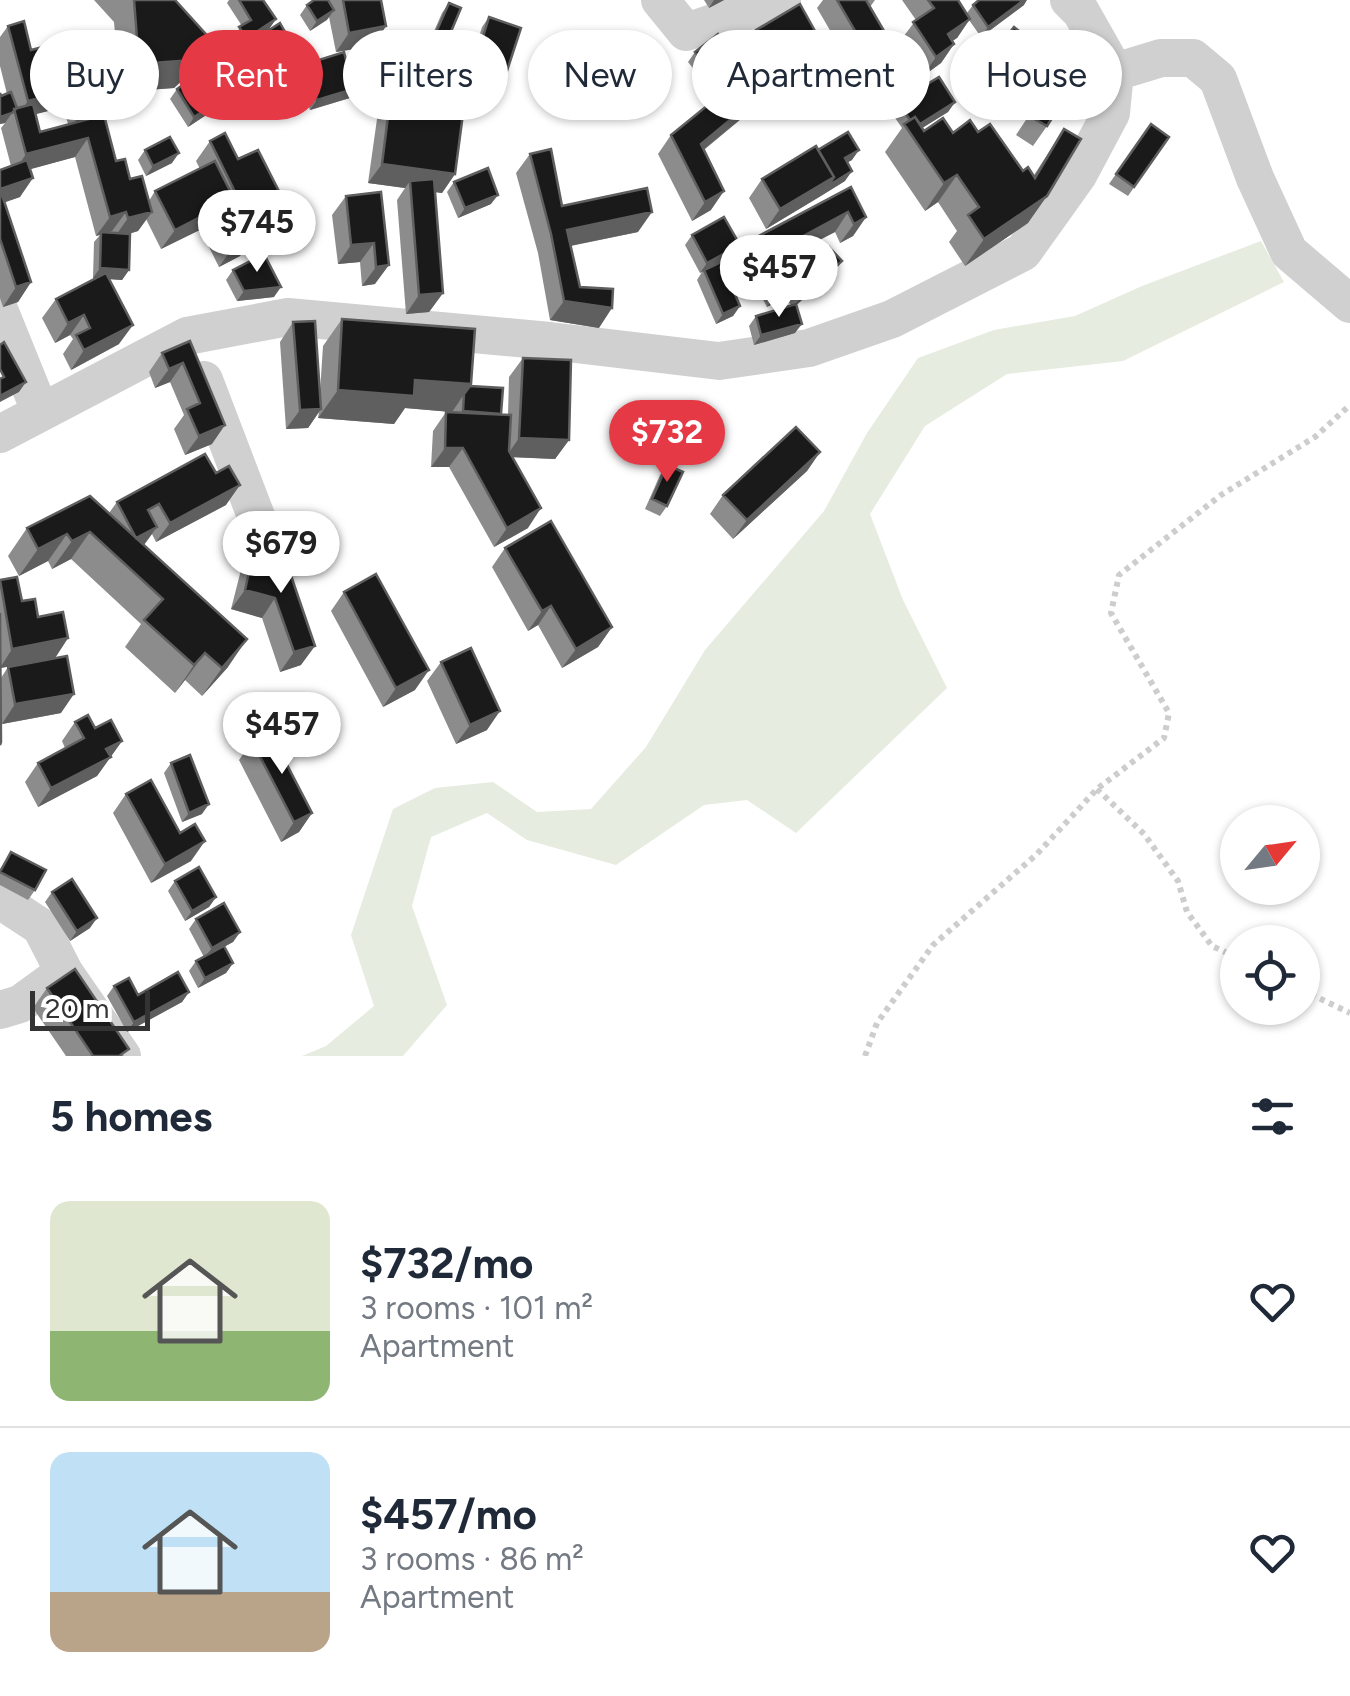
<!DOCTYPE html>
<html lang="en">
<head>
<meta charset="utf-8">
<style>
	body { margin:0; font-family:Figtree,sans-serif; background:#f2f2f3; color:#1f2937; height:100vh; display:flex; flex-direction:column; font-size:38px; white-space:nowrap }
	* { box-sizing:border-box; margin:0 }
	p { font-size:32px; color:#747a83 }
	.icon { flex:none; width:55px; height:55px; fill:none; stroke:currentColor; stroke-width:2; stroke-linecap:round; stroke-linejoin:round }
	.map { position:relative; height:1056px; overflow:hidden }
	.sheet { display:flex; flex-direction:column; background:#fff; flex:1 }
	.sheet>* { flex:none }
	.banner { position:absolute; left:30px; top:30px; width:1290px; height:90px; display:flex; gap:20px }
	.needle { width:65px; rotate:61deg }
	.fabs { position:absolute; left:1220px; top:805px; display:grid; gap:20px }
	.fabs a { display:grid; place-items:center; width:100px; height:100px; border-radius:50%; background:#fff; box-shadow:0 2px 8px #0004; font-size:50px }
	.scale { position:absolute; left:30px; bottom:25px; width:120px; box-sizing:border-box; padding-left:10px; border:5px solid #333; border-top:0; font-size:28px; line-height:35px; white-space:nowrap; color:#333; -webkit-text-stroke:8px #fff; paint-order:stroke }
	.price { position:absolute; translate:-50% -85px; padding:0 22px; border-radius:35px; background:#fff; color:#222; font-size:32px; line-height:65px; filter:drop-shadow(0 2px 5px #0008) }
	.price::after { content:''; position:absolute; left:50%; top:60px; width:30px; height:22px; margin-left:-15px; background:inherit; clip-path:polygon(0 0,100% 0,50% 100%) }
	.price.on { background:#e63946; color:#fff }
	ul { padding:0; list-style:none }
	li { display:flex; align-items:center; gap:30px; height:250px; padding:0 50px }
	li+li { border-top:2px solid #e0e1e3 }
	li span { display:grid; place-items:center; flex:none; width:280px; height:200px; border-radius:20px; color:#555 }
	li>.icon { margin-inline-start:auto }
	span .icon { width:120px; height:120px; fill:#fffc; stroke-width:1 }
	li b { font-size:42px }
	h2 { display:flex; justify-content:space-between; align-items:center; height:120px; padding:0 50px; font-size:42px }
	.pill { padding:0 35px; border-radius:45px; background:#fff; box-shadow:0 2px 8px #0004; font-size:35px; line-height:90px }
	.pill.on { background:#e63946; color:#fff }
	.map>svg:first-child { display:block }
	.green { fill:#e6ecdf }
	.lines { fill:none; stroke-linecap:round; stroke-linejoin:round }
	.path { stroke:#cdcdcd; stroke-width:6; stroke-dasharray:5 5; stroke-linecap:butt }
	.street { stroke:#d0d0d0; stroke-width:38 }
	.wall { fill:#8c8c8c }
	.shaded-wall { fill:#5f5f5f }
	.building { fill:#1a1a1a; stroke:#5f5f5f; stroke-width:2.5 }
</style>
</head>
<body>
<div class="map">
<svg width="1350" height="1056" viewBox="0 0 1350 1056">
	<rect width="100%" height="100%" fill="#fff"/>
	<!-- green -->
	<path class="green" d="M1261 241 1284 282 1123 361 1007 374 925 426 870 514 903 600 947 688 796 833 747 800 704 805 616 865 527 840 487 813 431 837 412 906 447 1005 403 1056H302L326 1046 374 1006 351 935 393 809 435 788 493 782 537 812 591 809 646 747 705 650 824 511 867 433 918 358 994 330 1075 316 1142 286Z"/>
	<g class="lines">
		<!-- path -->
		<path class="path" d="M1097 789 1144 834 1178 881 1187 912 1212 946 1238 958
			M1302 990 1350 1013
			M865 1056 877 1023 933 945 1037 854 1097 789 1164 738 1169 713 1111 613 1119 575 1221 495 1315 437 1350 405"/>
		<!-- street -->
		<path class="street" d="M660 0 686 32 782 0
			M1115 72 1161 58H1193L1218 79 1255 178 1289 252 1350 304
			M0 312 40 411
			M204 380 267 545
			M0 434 187 336 288 317 550 341 719 361 809 348 892 319 1023 252 1078 175 1111 113 1115 72 1081 12 1069 0
			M0 900 41 927 64 972 122 1056
			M0 1010 20 1004 64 972"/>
	</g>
	<!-- wall -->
	<path class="wall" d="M94 0H175L217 58 202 68 198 63 194 69 174 88 120 92 114 22Z
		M229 0H263L276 19 269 29 240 48 232 37 242 26 227 3Z
		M314 0H381L386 26 373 46 336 52 329 17 310 31 300 15 307 5Z
		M704 0H724L709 8Z
		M823 0H875L870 7 912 79 898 98 877 111 817 8Z
		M902 0H958L967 13 973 5H1024L981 37 969 20 957 38 952 41 954 44 941 63 923 76 900 41 916 20Z
		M449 3 434 72 467 76 482 27 489 17 505 77 498 87 468 77 455 174 442 193 435 192 443 293 429 312 406 314 397 200 405 188 368 183 377 119 390 100 415 103 417 90 421 84 396 72 406 49 413 39 428 45 442 13Z
		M8 26 31 50 60 108 35 114 40 132 68 124 63 106 70 96 95 117 116 161 149 201 155 191 200 169 196 161 210 141 238 159 287 207 273 226 253 236 240 256 219 267 200 229 161 249 146 219 138 231 129 234V270L122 280 109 279 119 344 71 370 63 354 73 339 70 335 55 343 42 318 56 299 95 278H93L94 242 100 235 96 236 75 157 30 169 20 197 5 202 31 282 18 302 3 307 0 298V170L11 166 1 128 5 123 0 124V93L1 96 7 94 0 66V37Z
		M756 30 808 41 765 66 749 39Z
		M289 39 282 49 265 60 264 78 254 84 246 72 242 78 233 84 229 100 188 127 170 99 177 89 220 64 223 61 239 53 243 47Z
		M1003 41 1061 65 1077 41 1047 126 1033 146 1016 135 1039 100 990 60Z
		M695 52 746 70 739 80 716 97 688 62Z
		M306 64 349 72 370 84 363 94 310 110 299 74Z
		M766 66 834 75 821 94 798 106 792 95 765 109 760 99 753 109 704 150 711 210 692 221 658 154 671 135 758 78Z
		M898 102H955L948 112 922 128 924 131 953 133 978 132 1023 171 1034 175 1064 129 1028 223 965 266 949 242 957 231 938 202 925 211 885 152 902 128 891 112Z
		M1151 124 1169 137 1128 196 1109 184Z
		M145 150 172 163 146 176 138 160Z
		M818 150 852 160 847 162 845 181 766 229 749 198 762 179Z
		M530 154 562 206 638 232 571 246 580 287 599 328 550 320 538 253 516 173Z
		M454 182 491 204 458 218 447 192Z
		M851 187 866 217 853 236 840 243 835 232 801 249 803 252 789 272 785 274 789 282 835 271 796 305 795 333 754 345 749 326 756 316 792 306 782 294 776 302 767 307 741 258 755 238Z
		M381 192 375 284 362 286 360 262 338 264 332 215 346 196Z
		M692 235 740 245 733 255 714 265 740 306 733 316 716 324 697 280 702 272 700 273 685 245Z
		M233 270 274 297 237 301 226 280Z
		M342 319 471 384 470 386 501 415H508L509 377 523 358 569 440 555 459 513 457 528 528 494 547 449 467H431L433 431 446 412H451L405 408 394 424 318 418 319 412 308 428 286 429 280 342 293 322 320 392 323 346Z
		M190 341 212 444 185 455 174 429 184 415 170 382 155 388 149 372 162 353Z
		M820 452 807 471 733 539 710 514 723 495Z
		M667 465V506L660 516 645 509 660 475Z
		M117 502 226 505 156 542 152 534 144 545 228 667 202 696 185 680 175 693 125 647 141 624 71 559 52 569 48 561 19 576 8 556 27 528 109 513Z
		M505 548 612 627 598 647 562 668 538 625 528 631 492 567Z
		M254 550 285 558 301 665 280 672 262 618 231 609 241 570Z
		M0 580 38 617 68 638 55 658 1 668V678L8 667 61 713 2 724 1 719 0 745Z
		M344 592 415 690 383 707 331 611Z
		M441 662 487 730 456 744 427 681Z
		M75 722 95 728 122 741 97 776 38 807 25 782 38 763 65 748 62 741Z
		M252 741 312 813 299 832 281 842 239 760Z
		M171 763 202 814 182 822 164 773Z
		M126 794 180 833 191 861 151 883 113 813Z
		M11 852 35 890 28 900 0 885V869Z
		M175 881 216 897 209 907 185 921 168 891Z
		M52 892 90 928 70 941 45 902Z
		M196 919 240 932 233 942 224 947 233 963 226 973 198 988 189 971 196 961 204 957 189 929Z
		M114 986 138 995 189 992 182 1002 127 1032 107 996Z
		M47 988 124 1056H66L33 1008Z"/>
	<!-- shaded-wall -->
	<path class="shaded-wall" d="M714 0H724L709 8Z
		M1024 0H1027L1024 5 981 37 988 27Z
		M334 10 327 20 310 31 317 21Z
		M276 19 269 29 240 48 247 38Z
		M970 19 957 38 934 53 948 34Z
		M386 26 373 46 336 52 349 33Z
		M815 31 808 41 765 66 772 56Z
		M289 39 282 49 256 66 263 56Z
		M213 42 194 69 174 88 120 92 139 64Z
		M954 44 941 63 923 76 936 57Z
		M224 48 217 58 202 68 209 58Z
		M474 67 505 77 498 87 467 77Z
		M249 68 242 78 227 88 234 78Z
		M271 68 264 78 254 84 261 74Z
		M746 70 739 80 716 97 723 87Z
		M805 75 792 95 765 109 779 90Z
		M834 75 821 94 798 106 811 87Z
		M912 79 898 98 877 111 890 91Z
		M370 84 363 94 310 110 317 100Z
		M73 89 60 108 17 119 16 117 28 101Z
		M236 90 229 100 188 127 194 117Z
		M766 90 753 109 687 163 701 144Z
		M955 102 948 112 911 135 915 128Z
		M12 113 5 123 0 124V117Z
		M88 138 75 157 13 174 26 154Z
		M859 150 852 160 838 168 845 158Z
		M179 153 172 163 146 176 153 166Z
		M382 164 455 174 442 193 411 189 410 181 405 188 368 183Z
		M852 171 845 181 821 196 828 186Z
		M957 175 938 202 925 211 944 183Z
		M834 177 821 196 766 229 780 209Z
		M33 178 20 197 0 204V189Z
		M724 191 711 210 692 221 705 202Z
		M231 193 217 212 214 210 200 230 161 249 175 230 210 204Z
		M498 195 491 204 458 218 465 208Z
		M1047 196 1028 223 965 266 984 239Z
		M287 207 273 226 234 246 248 226Z
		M126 212 112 231 96 236 110 217Z
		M152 212 138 231 114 238 128 218Z
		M652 212 638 232 554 249 567 230Z
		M848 212 835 232 783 259 796 240Z
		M866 217 853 236 840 243 854 224Z
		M253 237 240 256 219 267 233 247Z
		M374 243 360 262 338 264 351 245Z
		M740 245 733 255 700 273 707 263Z
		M803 252 789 272 776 279 780 265Z
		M842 261 835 271 793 308 800 298Z
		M389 265 375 284 362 286 376 267Z
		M100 268 129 270 122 280 93 278Z
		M31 282 18 302 3 307 16 287Z
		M789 283 776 302 767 307 780 288Z
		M281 287 274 297 237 301 244 291Z
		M443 293 429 312 406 314 419 295Z
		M564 301 612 308 599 328 550 320Z
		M740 306 733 316 716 324 723 314Z
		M84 315 70 335 55 343 68 323Z
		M802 324 795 333 754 345 761 335Z
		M133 325 119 344 71 370 84 350Z
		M183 363 170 382 155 388 169 369Z
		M415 380 471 384 452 412 405 408 394 424 318 418 338 390Z
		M26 382 19 392 0 402V396Z
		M321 409 308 428 286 429 300 410Z
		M225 425 212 444 185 455 199 436Z
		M519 438 569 440 555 459 506 457Z
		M445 448H463L449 467H431Z
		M820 452 807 471 733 539 747 520Z
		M240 485 226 505 156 542 170 523Z
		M541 508 528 528 494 547 507 528Z
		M157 527 143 546 136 538Z
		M90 532 71 559 52 569 72 541Z
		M67 534 48 561 19 576 38 549Z
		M245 590 275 598 262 618 231 609Z
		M551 606 538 625 528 631 542 611Z
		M612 627 598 647 562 668 576 649Z
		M68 638 55 658 0 668 12 649Z
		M247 639 228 667 202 696 222 668Z
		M315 646 301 665 280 672 294 652Z
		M205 653 185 680 175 693 194 665Z
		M429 670 415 690 383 707 396 688Z
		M74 694 61 713 2 724 15 704Z
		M500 711 487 730 456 744 470 725Z
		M122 741 97 776 38 807 51 788 106 749Z
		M209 804 202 814 182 822 189 813Z
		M312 813 299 832 281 842 294 822Z
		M205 841 191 861 151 883 165 864Z
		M216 897 209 907 185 921 192 911Z
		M97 918 90 928 70 941 77 931Z
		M240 932 233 942 205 957 212 948Z
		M233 963 226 973 198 988 205 978Z
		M189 992 182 1002 127 1032 134 1022Z"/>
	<!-- building -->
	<path class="building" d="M134 0H175L213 42 193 60 139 64Z
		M239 0H263L276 19 247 38 239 27 251 20Z
		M314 0H328L334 10 317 21 307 5Z
		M343 0H381L386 26 349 33Z
		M837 0H866L912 79 890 91Z
		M928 0H958L970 19 948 34 954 44 936 57 913 22 934 8Z
		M979 0H1024L988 27 973 5Z
		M449 3 461 8 434 72 430 71 428 74 403 62 413 39 430 46Z
		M800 4 815 31 772 56 756 30Z
		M489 17 521 28 505 77 474 67Z
		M24 21 31 50 51 45 59 73 68 70 73 89 28 101 8 26Z
		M280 23 289 39 263 56 271 68 261 74 243 47Z
		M1014 27 1062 66 1077 41 1094 52 1047 126 1029 116 1052 81 1003 41Z
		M718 34 746 70 723 87 695 52Z
		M215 35 224 48 209 58 205 53 213 42 210 38Z
		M815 40 834 75 811 87 805 75 779 90 766 66Z
		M238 51 249 68 234 78 223 61Z
		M344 52 349 72 366 67 370 84 317 100 306 64Z
		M218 61 236 90 194 117 177 89Z
		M751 70 766 90 701 144 724 191 705 202 671 135Z
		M430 71 468 76 455 174 382 164 390 100 426 105Z
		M939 77 955 102 920 124 915 117 910 120 898 102Z
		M88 91 95 117 77 122 70 96Z
		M11 92 17 108 12 113 0 117V93L1 96Z
		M33 104 40 132 104 115 116 161 125 159 130 179 142 176 152 212 128 218 126 212 110 217 88 138 26 154 14 109Z
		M915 117 924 131 943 118 953 133 970 120 978 132 990 124 1023 171 1028 167 1035 178 1064 129 1081 139 1047 196 984 239 968 215 979 207 957 175 944 183 904 124Z
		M1151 124 1169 137 1134 187 1116 174Z
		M848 132 859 150 845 158 852 171 828 186 834 177 818 150Z
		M225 133 238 159 258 150 287 207 248 226 253 237 233 247 213 208 237 196 210 141Z
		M170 137 179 153 153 166 145 150Z
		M816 146 834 177 780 209 762 179Z
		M551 149 562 206 647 188 652 212 567 230 580 287 613 289 612 308 564 301 551 234 530 154Z
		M27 160 33 178 0 189 31 282 16 287 0 239V170Z
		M215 161 231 193 210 204 214 210 175 230 155 191Z
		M488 168 498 195 465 208 454 182Z
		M434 179 443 293 419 295 410 181Z
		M851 187 866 217 854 224 848 212 796 240 803 252 780 265 789 283 780 288 755 238Z
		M381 192 389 265 376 267 374 243 351 245 346 196Z
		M724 217 740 245 707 263 692 235Z
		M101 232 130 234 129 270 100 268Z
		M829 247 842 261 800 298 788 283Z
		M264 254 281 287 244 291 233 270Z
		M721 262 740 306 723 314 704 270Z
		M106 273 133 325 84 350 76 335 90 328 84 315 68 323 56 299Z
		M796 304 802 324 761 335 756 316Z
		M342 319 475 329 471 384 415 380 414 396 338 390Z
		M315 321 321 409 300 410 293 322Z
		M190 341 225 425 199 436 187 409 200 403 183 363 169 369 162 353Z
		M4 342 26 382 0 396V379L4 377 0 369V345Z
		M523 358 571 360 569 440 519 438Z
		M470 386 503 388 501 414 463 411 464 394Z
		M446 412 511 415 509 451 541 508 507 528 463 448H445Z
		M796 427 820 452 747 520 723 495Z
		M205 454 216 473 229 466 240 485 170 523 159 504 148 510 157 527 136 538 117 502Z
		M667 465 683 472 667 506 652 499Z
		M90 496 247 639 222 668 205 653 194 665 144 620 163 599 90 532 72 541 67 534 38 549 27 528Z
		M551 521 612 627 576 649 551 606 542 611 505 548Z
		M254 550 285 558 315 646 294 652 275 598 245 590Z
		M376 574 429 670 396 688 344 592Z
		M17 577 22 601 35 599 38 617 63 612 68 638 12 649 0 580Z
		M0 613 1 742 0 745Z
		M471 648 500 711 470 725 441 662Z
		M67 656 74 694 15 704 8 667Z
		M88 715 95 728 111 720 122 741 106 749 111 757 51 788 38 763 84 738 75 722Z
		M270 732 312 813 294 822 252 741Z
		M190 755 209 804 189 813 171 763Z
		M151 780 180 833 195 824 205 841 165 864 126 794Z
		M11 852 46 870 35 890 0 872Z
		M199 867 216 897 192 911 175 881Z
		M72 879 97 918 77 931 52 892Z
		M224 903 240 932 212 948 196 919Z
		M224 946 233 963 205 978 196 961Z
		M75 969 129 1049 119 1056H93L47 988Z
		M178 972 189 992 134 1022 114 986 129 978 138 995Z"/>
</svg>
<div class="fabs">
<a><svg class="needle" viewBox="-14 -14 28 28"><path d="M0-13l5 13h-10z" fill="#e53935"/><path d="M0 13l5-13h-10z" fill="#747a83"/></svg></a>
<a><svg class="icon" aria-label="locate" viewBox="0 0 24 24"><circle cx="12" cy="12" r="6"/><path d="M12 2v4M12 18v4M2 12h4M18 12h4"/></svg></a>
</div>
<div class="scale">20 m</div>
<b class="price" style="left:257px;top:275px">$745</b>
<b class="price" style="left:779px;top:320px">$457</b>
<b class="price on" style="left:667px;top:485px">$732</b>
<b class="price" style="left:281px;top:596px">$679</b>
<b class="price" style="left:282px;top:777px">$457</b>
<div class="banner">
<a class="pill">Buy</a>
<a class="pill on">Rent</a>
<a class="pill">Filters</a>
<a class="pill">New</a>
<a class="pill">Apartment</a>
<a class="pill">House</a>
</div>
</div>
<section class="sheet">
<h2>5 homes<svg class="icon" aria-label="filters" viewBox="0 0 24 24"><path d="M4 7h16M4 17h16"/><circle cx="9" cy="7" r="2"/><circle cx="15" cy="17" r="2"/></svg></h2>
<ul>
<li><span style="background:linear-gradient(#dfe7d0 65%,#8fb573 0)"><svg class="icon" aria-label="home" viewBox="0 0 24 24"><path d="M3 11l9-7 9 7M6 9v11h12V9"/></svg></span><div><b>$732/mo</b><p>3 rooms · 101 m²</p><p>Apartment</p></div><svg class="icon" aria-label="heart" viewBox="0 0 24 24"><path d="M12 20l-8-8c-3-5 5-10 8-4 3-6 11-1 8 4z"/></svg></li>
<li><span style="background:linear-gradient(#bfe0f5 70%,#b9a48a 0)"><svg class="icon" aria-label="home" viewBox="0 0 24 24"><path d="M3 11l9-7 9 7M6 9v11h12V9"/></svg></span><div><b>$457/mo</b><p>3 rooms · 86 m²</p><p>Apartment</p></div><svg class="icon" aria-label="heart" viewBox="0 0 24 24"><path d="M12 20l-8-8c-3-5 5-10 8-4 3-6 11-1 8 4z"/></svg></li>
</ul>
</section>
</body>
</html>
